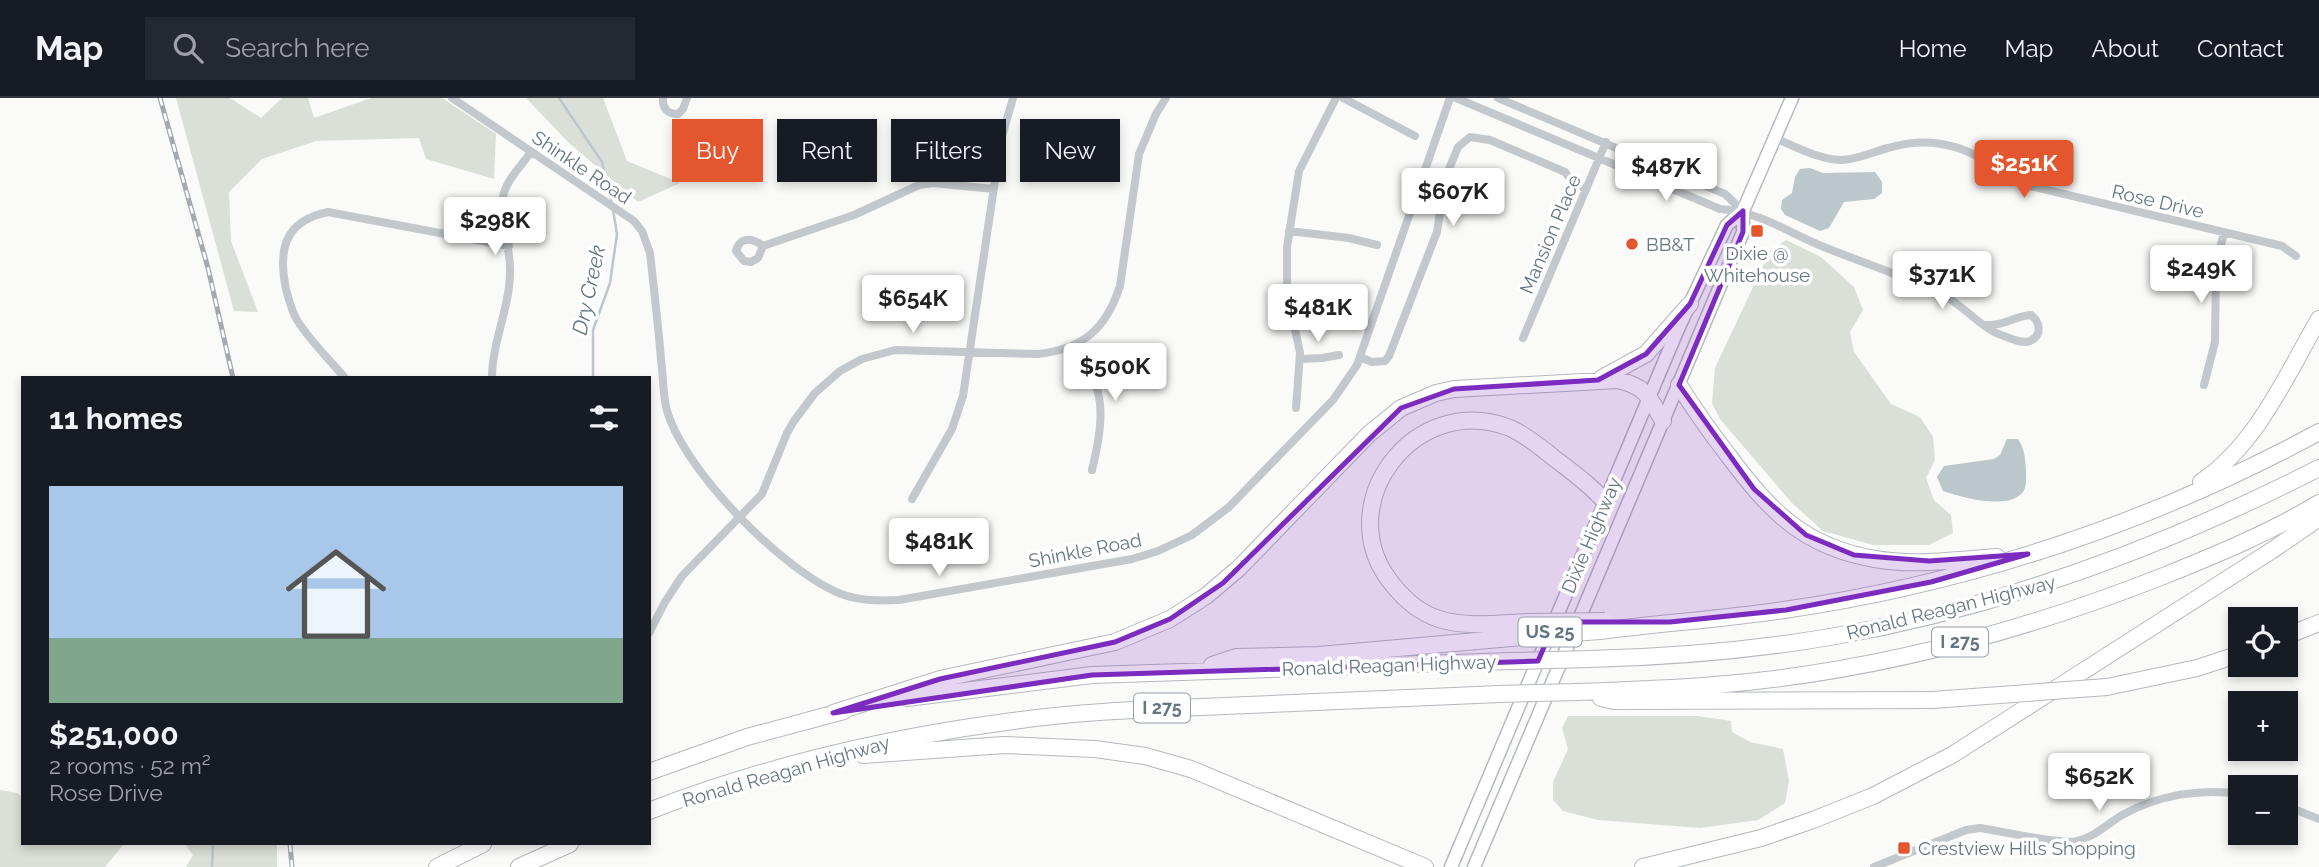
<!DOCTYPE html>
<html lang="en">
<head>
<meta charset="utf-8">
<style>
	body { margin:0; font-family:Raleway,sans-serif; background:#242831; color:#f1f3f6; height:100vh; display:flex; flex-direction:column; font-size:26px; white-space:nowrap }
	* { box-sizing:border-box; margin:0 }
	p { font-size:23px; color:#9ea1a6 }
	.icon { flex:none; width:38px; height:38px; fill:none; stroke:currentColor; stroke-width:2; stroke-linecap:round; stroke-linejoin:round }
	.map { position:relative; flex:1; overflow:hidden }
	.details { position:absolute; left:21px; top:278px; width:630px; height:469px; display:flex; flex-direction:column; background:#171b24; border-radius:0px; box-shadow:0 4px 10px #0003 }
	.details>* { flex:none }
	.top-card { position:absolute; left:672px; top:21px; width:665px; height:63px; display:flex; gap:14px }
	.buttons { position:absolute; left:2228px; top:509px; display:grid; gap:14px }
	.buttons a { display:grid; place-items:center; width:70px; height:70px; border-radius:0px; background:#171b24; box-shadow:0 4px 10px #0003; font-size:35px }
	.price { position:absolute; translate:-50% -60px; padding:0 16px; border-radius:7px; background:#fff; color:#222; font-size:23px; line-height:46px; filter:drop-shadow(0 2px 4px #0008) }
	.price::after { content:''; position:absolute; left:50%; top:42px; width:21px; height:16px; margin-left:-10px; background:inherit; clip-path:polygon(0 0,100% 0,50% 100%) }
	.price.current { background:#e4572e; color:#fff }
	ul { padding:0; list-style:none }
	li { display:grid; align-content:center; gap:14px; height:371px; padding:0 28px }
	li+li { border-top:2px solid #363941 }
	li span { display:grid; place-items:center; height:217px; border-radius:0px; color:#555 }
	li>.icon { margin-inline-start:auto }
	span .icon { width:126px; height:126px; fill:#fffc; stroke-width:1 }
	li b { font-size:30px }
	h2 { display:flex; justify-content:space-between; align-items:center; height:84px; padding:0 28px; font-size:30px }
	.tag { padding:0 24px; border-radius:0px; background:#171b24; box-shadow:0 4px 10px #0003; font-size:24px; line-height:63px }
	.tag.current { background:#e4572e; color:#fff }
	header { display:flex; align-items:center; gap:42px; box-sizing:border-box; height:98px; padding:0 35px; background:#171b24; border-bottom:2px solid #363941 }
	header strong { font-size:33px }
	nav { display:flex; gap:38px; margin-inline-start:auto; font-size:24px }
	.search { width:490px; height:63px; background:#242831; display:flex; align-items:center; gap:18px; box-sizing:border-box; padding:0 24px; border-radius:0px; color:#9ea1a6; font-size:26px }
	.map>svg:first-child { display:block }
	.green { fill:#dadfd7 }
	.water { fill:#bbc7cb }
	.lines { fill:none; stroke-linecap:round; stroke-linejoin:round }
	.stream { stroke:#bbc7cb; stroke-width:2.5 }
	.primary-casing { stroke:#b5babe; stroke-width:15 }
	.motorway-casing { stroke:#b4b9bd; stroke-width:18 }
	.minor { stroke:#c3c8cc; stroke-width:8 }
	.primary { stroke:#fff; stroke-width:12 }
	.motorway { stroke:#fff; stroke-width:16 }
	.rail-casing { stroke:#a2aab0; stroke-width:5 }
	.rail { stroke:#fff; stroke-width:2.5; stroke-dasharray:8; stroke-linecap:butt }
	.motorway-bridge-casing { stroke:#b4b9bd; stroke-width:18; stroke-linecap:butt }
	.motorway-bridge { stroke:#fff; stroke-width:16 }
	.marked { fill:#7b2cbf; fill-opacity:0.2; stroke:#7b2cbf; stroke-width:5; stroke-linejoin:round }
	.poi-dot { fill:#e4572e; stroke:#fff; stroke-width:2.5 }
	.labels { text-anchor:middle; stroke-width:7; stroke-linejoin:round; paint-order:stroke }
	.shield { fill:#fff; stroke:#939fa8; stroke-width:2 }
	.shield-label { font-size:18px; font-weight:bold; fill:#657683 }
	.street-label { font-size:19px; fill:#657683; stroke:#fff }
	.poi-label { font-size:19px; fill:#657683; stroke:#fff; text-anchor:start }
	.water-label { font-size:21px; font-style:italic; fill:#60757c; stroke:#fff }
</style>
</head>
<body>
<header>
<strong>Map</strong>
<div class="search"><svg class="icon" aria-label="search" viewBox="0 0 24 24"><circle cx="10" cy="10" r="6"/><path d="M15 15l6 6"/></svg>Search here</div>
<nav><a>Home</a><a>Map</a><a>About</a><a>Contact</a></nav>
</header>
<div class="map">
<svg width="2319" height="769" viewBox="0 0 2319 769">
	<rect width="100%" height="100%" fill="#fafaf8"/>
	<!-- green -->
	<path class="green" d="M176 0H230L261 20 282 0H308L314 20 371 0H442L496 36 494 81 426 61 419 40 316 43 262 61 229 94 231 143 258 214 234 213Z
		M526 0H603L627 63 680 85 638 104 568 44Z
		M1786 142 1821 159 1854 189 1863 212 1850 234 1854 254 1891 306 1920 319 1933 339 1935 362 1926 380 1934 402 1951 417 1953 435 1929 447H1873L1823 433 1792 405 1720 321 1712 305 1715 270 1770 153Z
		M1568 618H1698L1731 623 1732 634 1750 644 1783 651 1789 683 1785 705 1758 722 1700 730 1598 722 1563 713 1553 702V684L1568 651 1562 630Z
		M0 692 17 695 23 700V746H124L105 769H0Z
		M185 746H277V769H186L193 757Z"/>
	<!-- water -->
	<path class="water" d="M1810 70 1823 75 1875 74 1882 84V95L1874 101 1844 104 1829 130 1820 133 1785 117 1781 111 1782 102 1792 95 1795 79 1800 71Z
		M2007 341H2018C2025 352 2025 360 2026 373 2026 380 2027 388 2023 394 2008 413 1961 399 1943 393L1937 379 1944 368 1994 361 2000 357Z"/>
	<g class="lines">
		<!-- stream -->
		<path class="stream" d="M559 0 602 64 612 106
			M593 280V232L610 185 617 136 613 112
			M212 769 213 746"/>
		<defs>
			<path id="primary" d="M1451 769 1678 231 1727 127 1743 113 1792 0
				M1474 769 1743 134V113"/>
			<path id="motorway" d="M1602 280 1646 256 1690 206
				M1679 287C1694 311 1710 334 1728 357 1769 412 1803 449 1875 461 1914 468 1957 462 1997 459
				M2201 384C2257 346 2286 278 2319 221
				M1529 524C1500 525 1468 530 1439 521 1420 515 1405 502 1393 487 1327 408 1415 292 1510 330 1526 337 1540 349 1554 360 1572 374 1591 387 1606 405
				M1600 533C1662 525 1723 521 1784 512 1971 485 2153 424 2319 334
				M2286 538 2319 525
				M1589 561C1672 559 1755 552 1836 538 2006 508 2166 448 2319 370
				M1212 567 1236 559 1319 557 1522 539
				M2107 589 2197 570 2240 556
				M1578 594C1624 592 1670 591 1715 587 1869 575 2022 534 2166 477 2218 456 2271 434 2319 405
				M907 600 1092 577 1512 563
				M1601 600 1614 603 1932 602
				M833 615 940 581 1115 544 1170 521 1206 498 1238 471 1369 336 1401 310 1436 295 1454 291 1618 282C1647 289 1649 299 1663 323
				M863 657 1004 647 1095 651 1145 658 1191 671 1425 769
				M649 674 747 639 844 613
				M649 713C765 668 890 639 1013 623 1083 613 1154 611 1224 608 1316 604 1407 600 1499 596
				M437 769 483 746
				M519 769 570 746
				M1643 769 1761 740 1813 722 1873 698 1952 657 2271 453 2319 420"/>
		</defs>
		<!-- primary casing -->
		<use href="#primary" class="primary-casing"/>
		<!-- motorway casing -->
		<use href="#motorway" class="motorway-casing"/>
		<!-- minor -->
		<path class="minor" d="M452 0 634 123 642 133 650 155C654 191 658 226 661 261 663 277 663 294 666 309 681 370 783 473 841 496 860 503 879 503 899 502L1132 461 1158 453 1192 437 1229 409 1333 302 1357 267 1450 0
			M663 0C662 11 668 16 678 16L683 11 687 0
			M1343 0 1415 38
			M1456 0 1720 111C1761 114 1787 134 1824 149 1863 165 1905 178 1943 197 1965 208 1981 231 2004 238 2012 241 2022 246 2030 243 2043 237 2040 224 2031 217 2014 218 2006 228 1985 227
			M1498 0 1725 96 1743 113
			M1775 40C1796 49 1818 61 1841 62 1857 62 1872 54 1888 50 1905 45 1923 43 1941 46 1976 51 1993 71 2022 86L2282 148 2296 158
			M1289 133 1349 140 1377 147
			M763 148 758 160 751 164 744 163 736 153C740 138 752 140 763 148L854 117 919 87 933 85 994 91
			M1523 240 1606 44
			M1079 246C1105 296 1105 317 1092 372
			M1360 259 1372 264 1385 263 1389 258 1437 134 1445 81 1458 49 1470 39 1490 42 1565 74 1570 81 1586 92
			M1300 261 1322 260 1339 257
			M345 280C329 261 310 243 297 222 291 212 289 202 286 191 278 152 284 123 328 114L509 148
			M492 280C492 244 510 209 510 174 511 149 499 123 503 99 506 82 522 67 531 54
			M2204 287 2215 244 2216 169 2224 134
			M1296 310 1300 255 1287 193V149L1299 73 1336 0
			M912 401 952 331 963 298 1001 42 1013 0
			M649 535 665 504 682 478 762 396 787 335 794 323 815 295 840 273 862 261 895 252 1038 256C1083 251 1106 231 1120 188L1139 56 1156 16 1166 0
			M2286 708 2319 721
			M1874 769 1966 732 1980 730C2000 733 2062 747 2077 743 2095 739 2108 725 2124 716 2159 697 2201 690 2240 696"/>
		<!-- primary -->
		<use href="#primary" class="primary"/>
		<!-- motorway -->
		<use href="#motorway" class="motorway"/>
		<defs>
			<path id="rail" d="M160 0 208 170 233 280
				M290 746 292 769"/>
		</defs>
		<!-- rail casing -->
		<use href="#rail" class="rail-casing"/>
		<!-- rail -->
		<use href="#rail" class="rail"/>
		<defs>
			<path id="motorway-bridge" d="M1529 524 1605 523
				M1522 539 1600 533
				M1512 563 1589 561
				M1499 596 1578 594
				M1932 602 2107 589"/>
		</defs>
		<!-- motorway-bridge casing -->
		<use href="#motorway-bridge" class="motorway-bridge-casing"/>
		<!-- motorway-bridge -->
		<use href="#motorway-bridge" class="motorway-bridge"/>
	</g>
	<!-- marked area -->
	<path class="marked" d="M1743 113V134L1679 287 1754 391 1806 437 1854 457 1929 463 2028 456 1931 484 1786 512 1670 524H1555L1538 563 1092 577 833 615 940 581 1115 544 1170 521 1223 485 1401 310 1454 291 1598 282 1646 256 1690 206 1727 127Z"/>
	<!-- markers -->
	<g class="poi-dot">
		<rect x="1750" y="126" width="14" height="14" rx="3.5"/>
		<circle cx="1632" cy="146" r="7"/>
		<rect x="1897" y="743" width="14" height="14" rx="3.5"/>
	</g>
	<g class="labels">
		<!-- shield labels -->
		<g class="shield">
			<rect x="1518.5" y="519.5" width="63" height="29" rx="5"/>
			<rect x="1932" y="529.5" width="56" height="29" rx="5"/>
			<rect x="1134" y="595.5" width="56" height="29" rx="5"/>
		</g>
		<g class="shield-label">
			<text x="1550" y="540">US 25</text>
			<text x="1960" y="550">I 275</text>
			<text x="1162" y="616">I 275</text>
		</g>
		<!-- street labels -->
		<g class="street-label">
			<text transform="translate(582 69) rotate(34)" y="7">Shinkle Road</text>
			<text transform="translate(2158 103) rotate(13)" y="7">Rose Drive</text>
			<text transform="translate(1550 136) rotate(-67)" y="7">Mansion Place</text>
			<text transform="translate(1591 437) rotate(-67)" y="7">Dixie Highway</text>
			<text transform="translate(1085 452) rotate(-11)" y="7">Shinkle Road</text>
			<text transform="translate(1951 509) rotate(-14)" y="7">Ronald Reagan Highway</text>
			<text transform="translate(1389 567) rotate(-2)" y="7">Ronald Reagan Highway</text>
			<text transform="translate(786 673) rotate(-16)" y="7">Ronald Reagan Highway</text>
		</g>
		<!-- poi labels -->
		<g class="poi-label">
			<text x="1646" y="153">BB&amp;T</text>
			<text x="1757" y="162" text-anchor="middle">Dixie @<tspan x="1757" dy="22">Whitehouse</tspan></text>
			<text x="1918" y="757">Crestview Hills Shopping</text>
		</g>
		<!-- water labels -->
		<g class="water-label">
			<text transform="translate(589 192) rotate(-78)" y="7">Dry Creek</text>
		</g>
	</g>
</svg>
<div class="buttons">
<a><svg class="icon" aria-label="locate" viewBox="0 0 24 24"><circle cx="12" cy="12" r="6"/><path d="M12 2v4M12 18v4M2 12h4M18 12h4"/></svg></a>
<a>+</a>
<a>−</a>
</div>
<b class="price current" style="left:2024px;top:102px">$251K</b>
<b class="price" style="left:1666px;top:105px">$487K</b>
<b class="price" style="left:1453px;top:130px">$607K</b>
<b class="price" style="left:495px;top:159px">$298K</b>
<b class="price" style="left:2201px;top:207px">$249K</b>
<b class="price" style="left:1942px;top:213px">$371K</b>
<b class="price" style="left:913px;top:237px">$654K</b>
<b class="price" style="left:1318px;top:246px">$481K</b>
<b class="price" style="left:1115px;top:305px">$500K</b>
<b class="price" style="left:939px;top:480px">$481K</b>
<b class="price" style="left:2099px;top:715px">$652K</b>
<div class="top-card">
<a class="tag current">Buy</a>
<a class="tag">Rent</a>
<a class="tag">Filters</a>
<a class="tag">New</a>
</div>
<section class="details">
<h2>11 homes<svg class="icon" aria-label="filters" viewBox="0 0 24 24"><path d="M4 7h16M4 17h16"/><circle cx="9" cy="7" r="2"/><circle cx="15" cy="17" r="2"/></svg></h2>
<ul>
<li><span style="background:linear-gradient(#a9c7e8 70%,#7fa58c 0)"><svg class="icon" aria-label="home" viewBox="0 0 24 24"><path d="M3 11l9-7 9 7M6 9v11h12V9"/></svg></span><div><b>$251,000</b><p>2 rooms · 52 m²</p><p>Rose Drive</p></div></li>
</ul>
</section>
</div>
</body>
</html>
